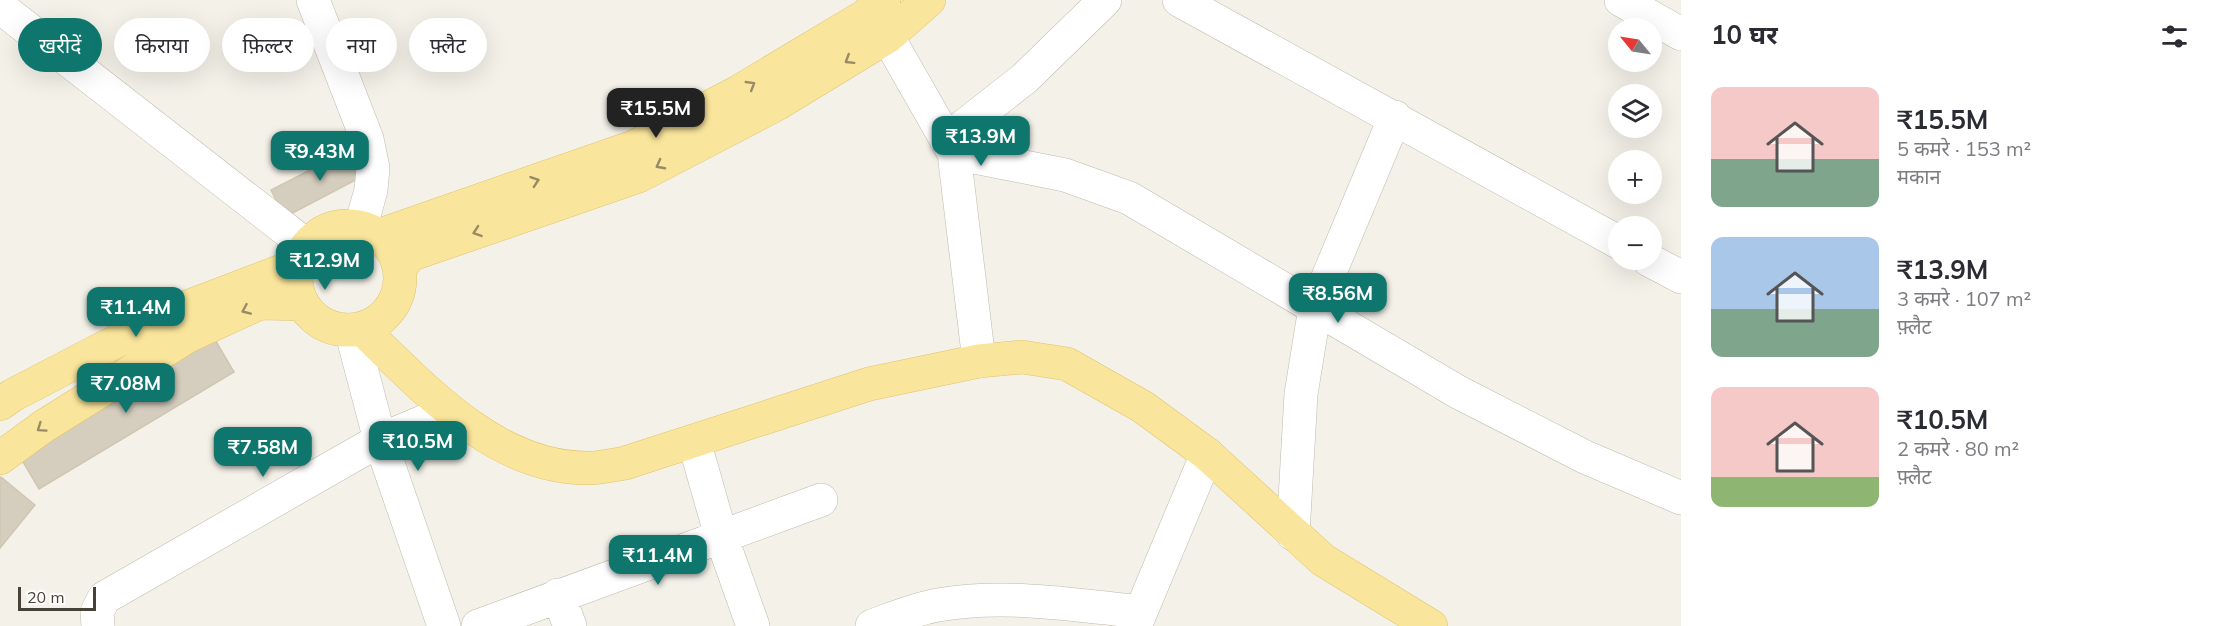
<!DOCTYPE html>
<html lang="hi">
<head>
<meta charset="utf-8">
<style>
	body { margin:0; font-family:Mulish,"Noto Sans Devanagari",sans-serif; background:#f7f7f7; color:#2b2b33; height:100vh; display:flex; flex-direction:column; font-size:22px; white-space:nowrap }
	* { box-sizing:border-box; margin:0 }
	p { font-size:20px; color:#7c7c81 }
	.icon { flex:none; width:33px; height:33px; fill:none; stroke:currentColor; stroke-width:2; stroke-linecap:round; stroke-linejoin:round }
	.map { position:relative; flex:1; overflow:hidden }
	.sheet { display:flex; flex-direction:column; background:#fff; width:540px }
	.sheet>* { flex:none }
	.hud { position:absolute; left:18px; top:18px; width:570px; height:54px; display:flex; gap:12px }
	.needle { width:39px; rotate:300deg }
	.controls { position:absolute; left:1608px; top:18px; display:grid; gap:12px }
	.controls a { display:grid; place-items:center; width:54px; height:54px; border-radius:50%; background:#fff; box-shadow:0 6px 24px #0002; font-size:30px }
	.scale { position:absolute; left:18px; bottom:15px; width:78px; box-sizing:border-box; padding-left:6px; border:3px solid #474238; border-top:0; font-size:16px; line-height:21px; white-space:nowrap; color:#474238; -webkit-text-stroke:4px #fff; paint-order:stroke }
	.price { position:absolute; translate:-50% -51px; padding:0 14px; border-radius:12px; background:#0f766e; color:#fff; font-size:20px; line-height:39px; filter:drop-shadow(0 2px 3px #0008) }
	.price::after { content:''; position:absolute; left:50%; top:36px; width:18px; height:14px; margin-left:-9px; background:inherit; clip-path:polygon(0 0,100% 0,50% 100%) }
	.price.active { background:#222; color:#fff }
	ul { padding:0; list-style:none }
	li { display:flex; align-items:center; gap:18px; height:150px; padding:0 30px }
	li span { display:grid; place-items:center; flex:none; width:168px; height:120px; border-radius:12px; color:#555 }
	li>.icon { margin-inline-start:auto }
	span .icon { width:72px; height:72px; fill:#fffc; stroke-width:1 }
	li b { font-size:26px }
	h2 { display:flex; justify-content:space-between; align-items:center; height:72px; padding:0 30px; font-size:26px }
	.chip { padding:0 21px; border-radius:27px; background:#fff; box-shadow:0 6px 24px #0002; font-size:21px; line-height:54px }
	.chip.active { background:#0f766e; color:#fff }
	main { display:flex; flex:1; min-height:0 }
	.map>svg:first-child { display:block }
	.building { fill:#d5cebf; stroke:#d0c6b2; stroke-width:1.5 }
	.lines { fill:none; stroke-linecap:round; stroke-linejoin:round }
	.minor-casing { stroke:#bfbaac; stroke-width:34 }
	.major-casing { stroke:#dfc46c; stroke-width:34 }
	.minor { stroke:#fff; stroke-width:33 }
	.major { stroke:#fae59c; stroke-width:33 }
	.oneway { stroke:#988b65 }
</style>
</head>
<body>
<main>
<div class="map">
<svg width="1681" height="626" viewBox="0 0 1681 626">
	<rect width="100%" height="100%" fill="#f4f1e9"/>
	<!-- building -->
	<path class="building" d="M355 147 369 173 285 217 271 190Z
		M214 338 234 372 39 489 19 455Z
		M1 477 35 505 0 548V478Z"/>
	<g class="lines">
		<defs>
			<path id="minor" d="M313 0 367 139 373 168 371 190 361 226
				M1179 0 1618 242
				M1621 0 1681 34
				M0 7 307 246
				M874 13 954 153 979 361
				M946 140 1025 78 1105 0
				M954 153 1065 175 1129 198 1458 392 1585 457 1681 498
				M1649 260 1681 277
				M351 330 380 440 444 626
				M694 441 721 536 753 626
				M1293 534 1301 394 1315 308 1395 117
				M558 595 570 626
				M98 626 97 612 104 598 380 440 449 411
				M478 626 821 500
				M872 626C894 618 915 609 938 605 1005 593 1074 605 1141 612
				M1135 626 1207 454"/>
			<path id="major" d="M296 278a52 52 0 1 1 104 0a52 52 0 1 1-104 0Z
				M380 235 633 147 738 92 865 16 884 0
				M400 268 410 255 639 176 777 104 887 37 929 0
				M362 329C424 388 495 469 589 468 601 468 613 465 625 463L869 384 979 361 1022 357 1067 364 1143 407 1207 454 1323 560 1431 626
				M0 404 13 395 169 314 297 265
				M0 458 44 426 188 336 260 303 303 304"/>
		</defs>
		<!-- minor casing -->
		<use href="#minor" class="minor-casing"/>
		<!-- major casing -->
		<use href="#major" class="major-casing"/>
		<!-- minor -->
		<use href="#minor" class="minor"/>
		<!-- major -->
		<use href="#major" class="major"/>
	</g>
	<!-- one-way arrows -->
	<defs><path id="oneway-chevron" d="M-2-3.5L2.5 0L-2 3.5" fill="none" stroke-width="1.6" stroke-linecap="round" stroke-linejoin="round" transform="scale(1.5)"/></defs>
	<g class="oneway">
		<use href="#oneway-chevron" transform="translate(849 60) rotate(148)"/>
		<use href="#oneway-chevron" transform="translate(751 85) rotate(-31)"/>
		<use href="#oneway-chevron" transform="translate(660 165) rotate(152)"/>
		<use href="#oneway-chevron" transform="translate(535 181) rotate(-19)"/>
		<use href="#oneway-chevron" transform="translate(477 232) rotate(161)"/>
		<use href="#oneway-chevron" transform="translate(246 310) rotate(156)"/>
		<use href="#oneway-chevron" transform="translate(41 428) rotate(145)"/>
	</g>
</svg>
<div class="controls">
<a><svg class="needle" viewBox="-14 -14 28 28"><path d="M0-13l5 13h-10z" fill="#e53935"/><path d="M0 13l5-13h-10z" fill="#7c7c81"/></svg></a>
<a><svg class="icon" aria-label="layers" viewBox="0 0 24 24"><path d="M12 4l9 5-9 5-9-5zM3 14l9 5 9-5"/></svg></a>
<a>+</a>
<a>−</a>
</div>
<div class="scale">20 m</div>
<b class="price active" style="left:656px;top:139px">₹15.5M</b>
<b class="price" style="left:981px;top:167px">₹13.9M</b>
<b class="price" style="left:320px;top:182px">₹9.43M</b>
<b class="price" style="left:325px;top:291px">₹12.9M</b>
<b class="price" style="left:1338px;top:324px">₹8.56M</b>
<b class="price" style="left:136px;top:338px">₹11.4M</b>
<b class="price" style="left:126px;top:414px">₹7.08M</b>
<b class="price" style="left:418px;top:472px">₹10.5M</b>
<b class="price" style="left:263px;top:478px">₹7.58M</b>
<b class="price" style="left:658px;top:586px">₹11.4M</b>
<div class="hud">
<a class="chip active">खरीदें</a>
<a class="chip">किराया</a>
<a class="chip">फ़िल्टर</a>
<a class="chip">नया</a>
<a class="chip">फ़्लैट</a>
</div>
</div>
<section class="sheet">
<h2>10 घर<svg class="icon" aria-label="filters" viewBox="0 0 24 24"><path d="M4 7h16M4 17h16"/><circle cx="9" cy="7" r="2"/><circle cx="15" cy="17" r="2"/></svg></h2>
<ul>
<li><span style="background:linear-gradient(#f6c9c9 60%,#7fa58c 0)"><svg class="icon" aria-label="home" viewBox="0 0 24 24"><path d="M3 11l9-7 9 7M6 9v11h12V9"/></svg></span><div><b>₹15.5M</b><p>5 कमरे · 153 m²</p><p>मकान</p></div></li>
<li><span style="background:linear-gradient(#a9c7e8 60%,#7fa58c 0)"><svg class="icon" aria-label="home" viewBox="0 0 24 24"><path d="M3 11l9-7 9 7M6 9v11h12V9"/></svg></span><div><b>₹13.9M</b><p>3 कमरे · 107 m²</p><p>फ़्लैट</p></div></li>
<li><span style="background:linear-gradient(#f6c9c9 75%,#8fb573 0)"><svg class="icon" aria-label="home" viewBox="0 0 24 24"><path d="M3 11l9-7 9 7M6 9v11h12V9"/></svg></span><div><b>₹10.5M</b><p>2 कमरे · 80 m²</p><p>फ़्लैट</p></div></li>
</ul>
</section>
</main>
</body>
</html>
